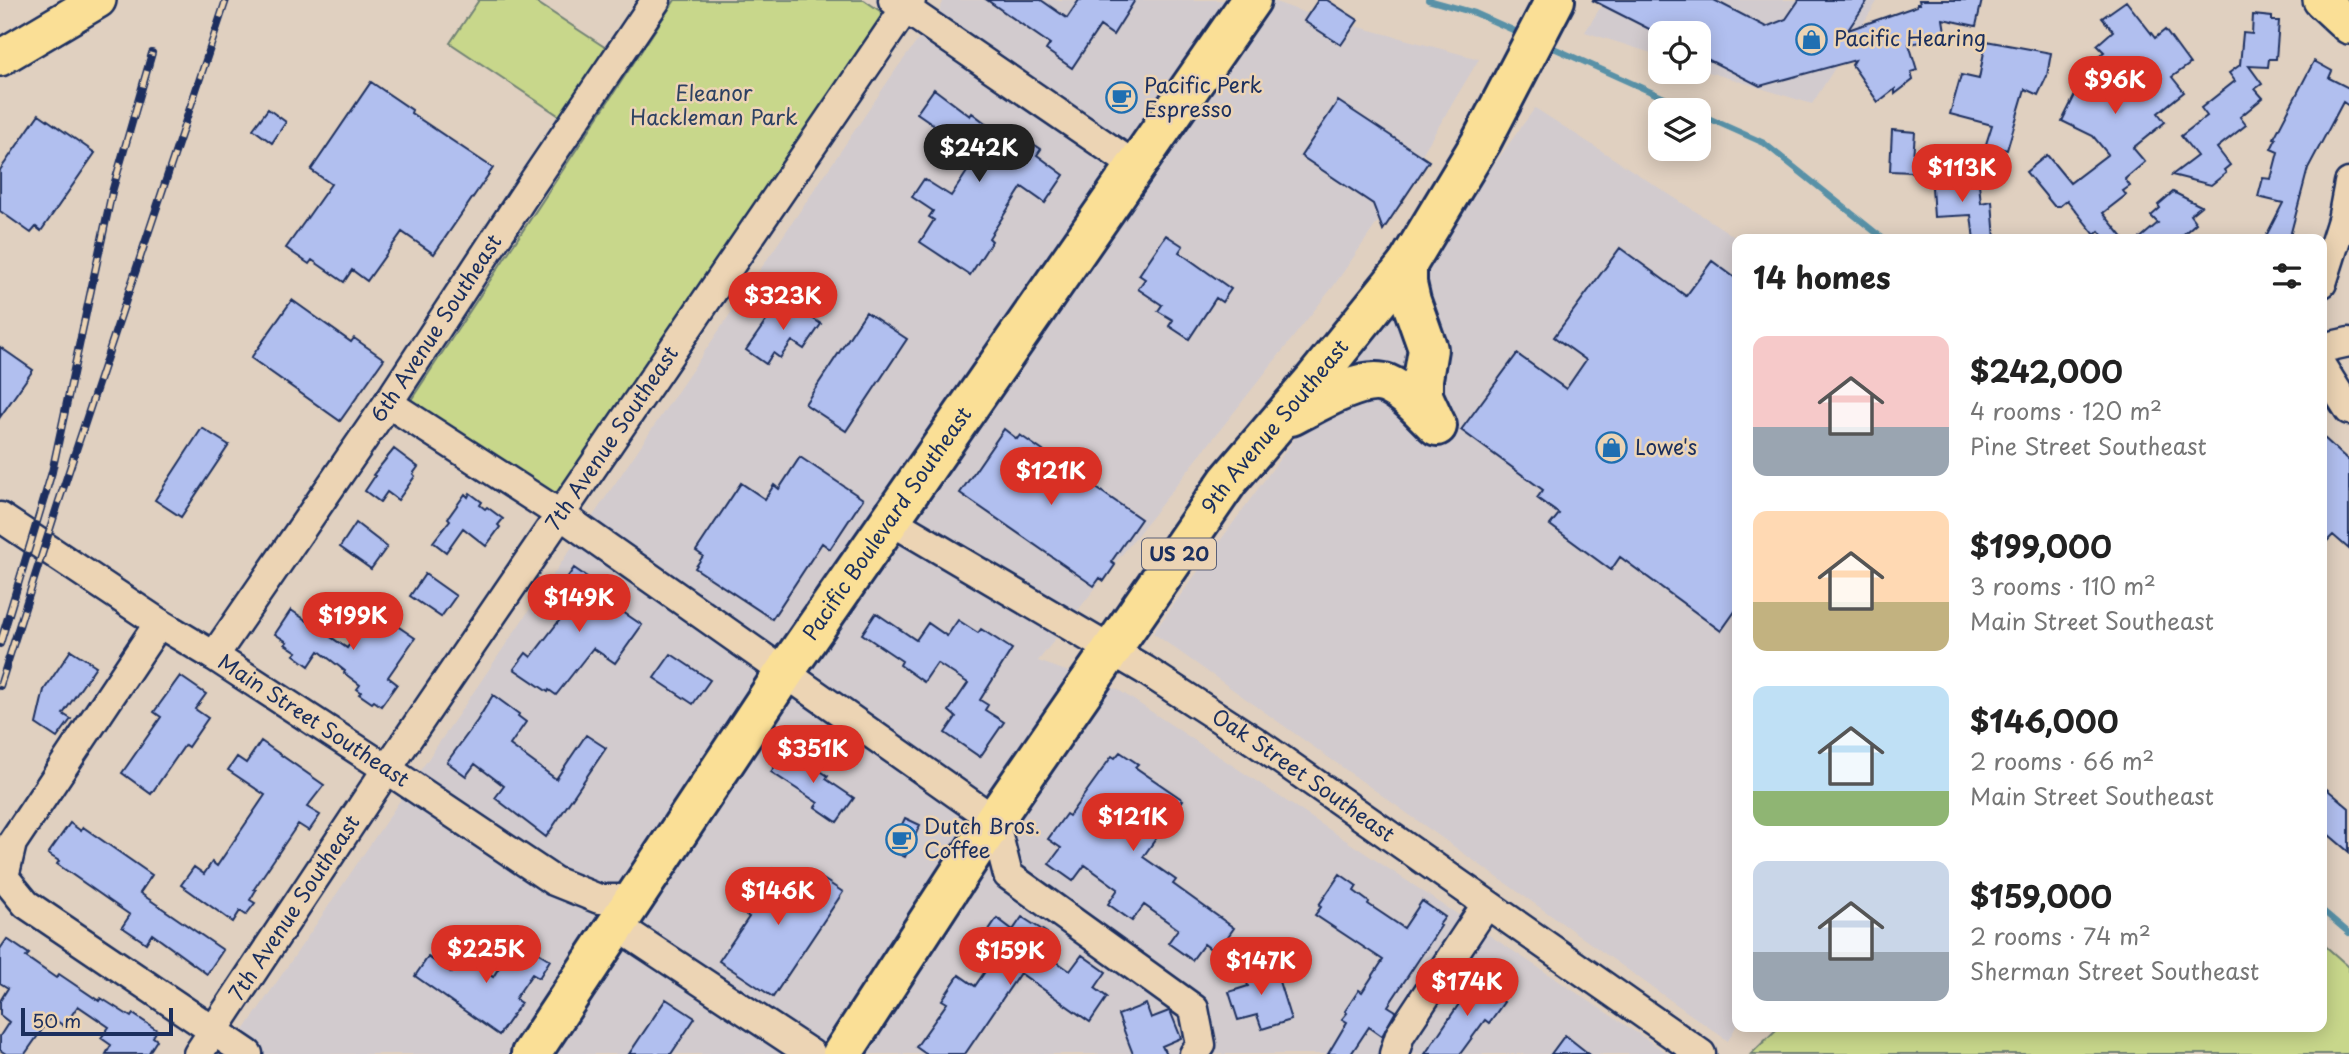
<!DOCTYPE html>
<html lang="en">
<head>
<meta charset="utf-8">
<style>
	body { margin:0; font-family:"Playpen Sans",sans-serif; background:#f6f6f6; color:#222; height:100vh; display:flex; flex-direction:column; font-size:26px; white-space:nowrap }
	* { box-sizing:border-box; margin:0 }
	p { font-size:23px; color:#767676 }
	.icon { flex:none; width:38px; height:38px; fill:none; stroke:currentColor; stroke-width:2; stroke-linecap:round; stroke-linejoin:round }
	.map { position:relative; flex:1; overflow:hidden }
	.details { position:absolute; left:1732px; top:234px; width:595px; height:798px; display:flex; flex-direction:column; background:#fff; border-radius:14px; box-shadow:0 4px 18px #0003 }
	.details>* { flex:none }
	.controls { position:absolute; left:1648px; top:21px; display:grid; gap:14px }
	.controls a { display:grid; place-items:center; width:63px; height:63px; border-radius:14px; background:#fff; box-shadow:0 4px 18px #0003; font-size:35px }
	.scale { position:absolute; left:21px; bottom:18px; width:152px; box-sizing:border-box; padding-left:7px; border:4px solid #1b2f5e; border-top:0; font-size:19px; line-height:24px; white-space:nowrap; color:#1b2f5e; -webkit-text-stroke:5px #ecd4b4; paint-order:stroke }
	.price { position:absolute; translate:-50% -60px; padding:0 16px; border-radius:24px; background:#d93025; color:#fff; font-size:23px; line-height:46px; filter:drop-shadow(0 2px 4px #0008) }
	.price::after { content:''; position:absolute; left:50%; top:42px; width:21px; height:16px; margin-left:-10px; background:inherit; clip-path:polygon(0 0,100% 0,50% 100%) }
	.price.current { background:#222; color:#fff }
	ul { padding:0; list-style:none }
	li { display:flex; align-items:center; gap:21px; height:175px; padding:0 21px }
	li span { display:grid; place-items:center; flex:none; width:196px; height:140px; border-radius:14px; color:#555 }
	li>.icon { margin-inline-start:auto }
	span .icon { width:84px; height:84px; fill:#fffc; stroke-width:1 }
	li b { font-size:30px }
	h2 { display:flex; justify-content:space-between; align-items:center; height:84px; padding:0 21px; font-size:30px }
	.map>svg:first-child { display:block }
	.built { fill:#d2cbce }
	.green { fill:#c8d78b; stroke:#728374; stroke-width:2 }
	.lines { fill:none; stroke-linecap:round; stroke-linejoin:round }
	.stream { stroke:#5891a7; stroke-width:6 }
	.building { fill:#b1bfef; stroke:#1b2f5e; stroke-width:2 }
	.minor-casing { stroke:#1b2f5e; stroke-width:33 }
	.major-casing { stroke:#1b2f5e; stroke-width:40 }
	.highway-casing { stroke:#1b2f5e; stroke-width:44 }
	.minor { stroke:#ecd4b4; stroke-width:28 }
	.major { stroke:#fadf96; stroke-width:35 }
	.highway { stroke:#fadf96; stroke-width:38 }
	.rail-casing { stroke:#1b2f5e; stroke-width:8 }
	.rail { stroke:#ecd4b4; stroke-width:5; stroke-dasharray:16; stroke-linecap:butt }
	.labels { text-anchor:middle; stroke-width:5; stroke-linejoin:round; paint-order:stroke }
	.shield { fill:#ecd4b4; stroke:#5a6078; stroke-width:2 }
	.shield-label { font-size:19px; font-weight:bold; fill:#1b2f5e }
	.poi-label { font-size:21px; fill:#1b2f5e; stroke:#ecd4b4; text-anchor:start }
	.park-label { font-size:21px; fill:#2c4062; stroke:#ecd4b4 }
	.street-label { font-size:21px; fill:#1b2f5e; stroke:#ecd4b4 }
</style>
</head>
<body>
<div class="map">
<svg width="2349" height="1054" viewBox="0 0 2349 1054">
	<rect width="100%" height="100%" fill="#e0d0c0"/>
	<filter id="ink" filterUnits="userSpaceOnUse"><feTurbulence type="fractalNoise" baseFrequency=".0143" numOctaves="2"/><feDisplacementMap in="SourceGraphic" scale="14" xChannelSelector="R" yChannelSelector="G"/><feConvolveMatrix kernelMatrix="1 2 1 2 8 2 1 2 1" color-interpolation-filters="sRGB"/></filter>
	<g filter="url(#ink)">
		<!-- built -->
		<path class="built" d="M944 0H1270L1303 12 1479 59 1406 181 1335 284 1038 661 1117 689 1669 1054H228L897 68 937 15Z
			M1605 0H1878L1812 104 1699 69V33H1661V56L1585 32Z
			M1535 108 1740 240H1738V1023L1728 1041 1153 633Z"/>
		<!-- green -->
		<path class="green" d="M479 0H533L606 48 561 117 450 43Z
			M675 0H864L883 13 559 501 411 400Z
			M2322 943 2349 967V1054H1751L1779 1027H2322Z"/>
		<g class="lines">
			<!-- stream -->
			<path class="stream" d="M1428 0 1475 13 1524 35
				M1547 45 1691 110
				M1699 114 1764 143 1885 240
				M2322 910 2349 933"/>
		</g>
		<!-- building -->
		<path class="building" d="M987 0H1041L1067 18 1079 0H1135L1113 35 1100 26 1072 68 1046 50 1050 44Z
			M1318 0H1327L1358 20 1341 45 1304 21Z
			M1592 0H1714L1766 27 1786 19 1799 0H1868L1848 30 1917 6V4H1920L1919 0H1982L1976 26 1943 19 1946 38 1909 44 1917 70 1911 72 1913 80 1895 94V89L1878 102 1852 65 1855 60 1760 86 1699 55V33H1657Z
			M2126 1 2155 38 2165 30 2190 64 2172 77 2184 92 2158 113 2165 122 2133 148 2145 162 2125 179 2130 186 2123 191 2126 195 2103 213 2125 240H2106L2099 231 2095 235 2067 200 2060 206H2054L2026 172 2047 155 2070 183 2108 154 2093 136 2062 121 2080 85 2074 77 2104 52 2097 45 2113 31 2102 18Z
			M2253 15 2272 17V21H2279L2276 59H2269L2268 67 2249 66 2262 84 2255 89 2263 98 2240 117 2246 125 2217 148 2230 165 2224 170 2226 173 2211 185 2172 175 2197 156 2181 136 2207 116 2201 108 2235 81 2229 73 2240 65 2243 33 2252 34Z
			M1986 41 2051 53 2047 76 2038 95 2025 89 2007 150 1986 144 1992 125 1950 114 1961 75 1979 79Z
			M2314 61 2332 71 2329 78 2349 88V106L2343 102 2308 168 2289 240H2264L2283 203 2258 197 2263 178 2271 179 2278 152 2271 149 2276 139 2274 138Z
			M371 82 412 110 411 113 493 168 434 254 402 232 367 281 352 270 344 282 312 260 309 264 286 248 331 184 311 170Z
			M934 89 970 116 972 113 1004 137 1010 129 1026 139 1041 149 1037 155 1064 175 1045 203 1022 187 989 238 992 241 970 275 920 242 934 220 929 217 933 211 912 197 924 179 951 196 978 155 917 113Z
			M1338 101 1429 161 1383 230 1373 204 1301 156Z
			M268 109 286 122 272 143 253 129Z
			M39 114 95 153 41 231 36 227 31 233 0 211V170Z
			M1892 130 1915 132 1912 172 1890 171Z
			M1955 170 1956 186 1979 184 1981 203 1992 201 1995 240H1974L1971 215 1934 217 1931 172Z
			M2173 192 2201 206 2190 215 2196 223 2177 240H2138L2158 223 2151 216 2160 208 2158 205Z
			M1166 235 1183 246 1179 252 1231 289 1222 302 1216 298 1189 339 1169 326 1173 320 1158 311 1162 305 1138 289 1145 279 1139 275Z
			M1620 248 1686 296 1712 261 1738 280V607L1721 631 1620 557 1611 570 1550 525 1559 514 1537 498 1543 490 1461 430 1517 354 1566 389 1586 360 1554 337Z
			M782 298 821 324 804 349 792 341 780 358 773 353 766 364 746 350Z
			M292 300 351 342 354 338 384 359 340 421 251 358Z
			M866 312 907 339 846 431 805 404Z
			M0 347 33 370 0 417Z
			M202 428 229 445 181 517 155 500Z
			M1004 429 1017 439 1020 435 1141 519 1111 562 1115 565 1104 581 1100 578 1094 586 960 493Z
			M2322 436 2349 461V549L2333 535 2322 546Z
			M394 449 418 467 413 474 415 476 398 500 387 492 380 502 365 491 375 476 373 475Z
			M800 457 863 499 830 549 822 543 772 619 695 568 703 556 696 551 741 483 765 499 774 485 779 489Z
			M470 493 482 502 480 505 485 509 487 507 503 519 498 525 500 527 486 546 463 528 446 552 433 542 450 520 448 518 465 494 468 497Z
			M356 523 387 547 371 569 340 547Z
			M574 568 606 590 601 597 642 625 615 663 593 648 556 695 549 690 548 692 514 669 526 653 531 657 569 608 554 597Z
			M425 574 456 596 441 617 410 596Z
			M291 610 347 648 368 618 374 621 378 615 383 619 384 617 415 638 388 677 397 684 381 706 374 701 372 703 359 694 361 692 357 689 360 685 344 673 345 671 319 651 309 666 294 655 297 652 285 644 287 642 275 634Z
			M876 613 916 640 928 623 947 636 958 620 978 633 981 629 1012 649 980 700 988 705 985 710 1004 722 980 757 945 733 956 717 949 711 968 683 937 663 924 682 900 665 902 661 862 634Z
			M71 650 96 666 63 714 71 719 57 738 36 724 44 690Z
			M671 654 710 680 693 704 654 678Z
			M180 676 206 694 195 709 208 718 188 747 185 745 151 794 122 773 161 717 154 712Z
			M493 695 519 714 518 716 526 722 510 745 556 779 586 735 606 748 546 837 495 798 504 786 475 764 466 776 447 762 477 721Z
			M261 741 324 785 307 807 320 815 309 831 298 824 254 889 256 890 250 900 255 903 246 915 240 911 233 922 181 885 194 867 204 874 212 862 217 866 265 795 228 770 237 757 246 763Z
			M787 749 828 776 826 779 854 798 837 822 815 807 818 803 771 772Z
			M1120 752 1138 764 1135 767 1183 800 1143 857 1176 880 1173 884 1234 928 1216 953 1204 944 1192 960 1168 943 1178 929 1144 905 1132 921 1108 904 1118 889 1085 865 1073 881 1049 864 1061 848 1048 839 1066 814 1069 816 1112 756 1115 758Z
			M2322 785 2349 808V852L2322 829Z
			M905 818 920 825 905 857 890 850Z
			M70 823 81 831 83 827 152 875 140 893 223 950 207 974 152 934 146 943 122 927 130 915 57 864 59 861 48 854Z
			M773 869 798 886 809 870 843 892 773 997 719 961 749 917 735 907 756 875 765 881Z
			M1340 874 1357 886 1354 891 1369 902 1368 904 1404 928 1422 901 1445 917 1439 925 1441 926 1388 1006 1396 1011 1382 1036 1369 1027 1351 1054H1328L1347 1022 1342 1019 1347 1013 1345 1011 1359 990 1362 992 1383 960 1315 915 1321 907 1319 905Z
			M1022 917 1047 933 1037 948 1070 971 1082 955 1106 972 1095 988 1107 997 1090 1022 1020 973 965 1054H926L916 1047 947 1003 942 1000 959 975 975 986 997 954 980 943 997 918 1013 930Z
			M7 939 29 954 26 957 56 978 59 974 99 1001 101 998 131 1017 133 1014 157 1030 153 1037 157 1040 148 1054H106L111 1045 101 1038 109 1027 78 1006 64 1026 51 1017 25 1054H6L0 1050V1036L9 1022 0 1015V1001L8 988 0 983V949Z
			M515 942 522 947 524 944 550 960 539 978 532 974 515 999 521 1003 499 1035 415 976 428 957 452 973 464 957 493 977Z
			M1273 962 1291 1020 1262 1029 1257 1015 1238 1020 1229 992 1248 986 1244 971Z
			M1480 973 1495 983 1489 992 1504 1002 1489 1023 1485 1020 1460 1054H1425Z
			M666 999 695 1018 671 1054H629Z
			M1146 1004 1151 1018 1169 1011 1171 1013 1181 1038 1162 1046 1166 1054H1133L1118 1015Z
			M1565 1035 1589 1054H1551Z"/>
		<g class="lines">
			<defs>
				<g id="minor">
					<path d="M893 0 1135 166"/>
					<path d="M2322 283 2342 220 2349 183"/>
					<path d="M2322 348 2349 342"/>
					<path d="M2322 367 2349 410"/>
					<path d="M388 403 561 515 994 820 1008 875 1194 1009 1201 1045 1194 1054"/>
					<path id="s1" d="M0 517 159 623 214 656 387 769 554 881 599 899H623L636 895"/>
					<path id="s2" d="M890 520 1145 670 1256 742 1701 1054"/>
					<path d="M159 623 12 843 4 877 26 904 248 1054"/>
					<path id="s3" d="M214 656 388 403 523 197 656 0"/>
					<path d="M616 925 811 1054"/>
					<path id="s4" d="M198 1054 387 769 911 0"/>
					<path d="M1394 1054 1400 1035 1486 905"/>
				</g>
				<path id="major" d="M2321 0 2349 26
					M0 58 98 0"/>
				<g id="highway">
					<path d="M1407 265V283L1411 301 1428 349 1423 379V396L1436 424"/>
					<path d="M1291 416C1315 404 1362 374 1387 384 1406 392 1422 412 1437 426"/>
					<path id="s5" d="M531 1054 784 673 1251 0"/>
					<path id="s6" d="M842 1054 994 820 1228 481 1315 379 1407 265 1481 142 1555 0"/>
				</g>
			</defs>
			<!-- minor casing -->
			<use href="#minor" class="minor-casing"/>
			<!-- major casing -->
			<use href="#major" class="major-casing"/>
			<!-- highway casing -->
			<use href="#highway" class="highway-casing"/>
			<!-- minor -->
			<use href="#minor" class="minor"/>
			<!-- major -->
			<use href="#major" class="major"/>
			<!-- highway -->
			<use href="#highway" class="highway"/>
			<defs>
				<path id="rail" d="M0 644 52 472 112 192 152 53
					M0 686 58 504 226 0"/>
			</defs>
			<!-- rail casing -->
			<use href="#rail" class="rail-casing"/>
			<!-- rail -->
			<use href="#rail" class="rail"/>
		</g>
	</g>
	<!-- icons -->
	<defs>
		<symbol id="shop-ring" viewBox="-11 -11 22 22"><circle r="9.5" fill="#ecd4b4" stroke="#1f6fb2" stroke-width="1.5"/><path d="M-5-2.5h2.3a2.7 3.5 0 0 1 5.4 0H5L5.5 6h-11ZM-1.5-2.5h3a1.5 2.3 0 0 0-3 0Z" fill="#1f6fb2"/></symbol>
		<symbol id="cafe-ring" viewBox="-11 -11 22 22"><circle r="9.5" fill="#ecd4b4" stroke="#1f6fb2" stroke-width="1.5"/><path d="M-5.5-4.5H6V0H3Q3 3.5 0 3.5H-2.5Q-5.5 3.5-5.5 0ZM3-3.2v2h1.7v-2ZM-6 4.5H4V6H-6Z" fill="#1f6fb2"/></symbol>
	</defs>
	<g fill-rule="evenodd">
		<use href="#shop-ring" x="1794" y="22" width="35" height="35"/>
		<use href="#cafe-ring" x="1104" y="80" width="35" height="35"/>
		<use href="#shop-ring" x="1594" y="430" width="35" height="35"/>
		<use href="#cafe-ring" x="884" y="822" width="35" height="35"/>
	</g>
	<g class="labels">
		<!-- shield labels -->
		<rect class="shield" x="1142" y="538.5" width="74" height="31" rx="5"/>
		<g class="shield-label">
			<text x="1179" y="561">US 20</text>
		</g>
		<!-- poi labels -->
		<g class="poi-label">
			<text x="1834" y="46">Pacific Hearing</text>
			<text x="1144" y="93">Pacific Perk<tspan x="1144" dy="24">Espresso</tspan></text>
			<text x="1635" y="455">Lowe's</text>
			<text x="924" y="834">Dutch Bros.<tspan x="924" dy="24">Coffee</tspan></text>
		</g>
		<!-- park labels -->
		<g class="park-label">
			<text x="714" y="101">Eleanor<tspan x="714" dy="24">Hackleman Park</tspan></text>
		</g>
		<!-- street labels -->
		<g class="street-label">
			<text dy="7" stroke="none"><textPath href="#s3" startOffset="396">6th Avenue Southeast</textPath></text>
			<text dy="7" stroke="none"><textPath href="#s6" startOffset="763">9th Avenue Southeast</textPath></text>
			<text dy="7" stroke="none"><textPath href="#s4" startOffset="742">7th Avenue Southeast</textPath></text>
			<text dy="7" stroke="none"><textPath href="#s5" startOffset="639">Pacific Boulevard Southeast</textPath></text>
			<text dy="7" stroke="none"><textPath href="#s1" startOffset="374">Main Street Southeast</textPath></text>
			<text dy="7" stroke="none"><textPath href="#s2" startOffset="486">Oak Street Southeast</textPath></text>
			<text dy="7" stroke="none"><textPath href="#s4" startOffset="175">7th Avenue Southeast</textPath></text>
		</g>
	</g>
</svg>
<div class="controls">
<a><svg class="icon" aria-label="locate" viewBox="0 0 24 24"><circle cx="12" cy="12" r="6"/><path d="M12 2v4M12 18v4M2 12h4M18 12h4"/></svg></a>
<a><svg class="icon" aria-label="layers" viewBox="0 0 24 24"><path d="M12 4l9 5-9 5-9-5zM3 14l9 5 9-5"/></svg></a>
</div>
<div class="scale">50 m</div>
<b class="price" style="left:2115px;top:116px">$96K</b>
<b class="price current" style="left:979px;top:184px">$242K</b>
<b class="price" style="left:1962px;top:204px">$113K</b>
<b class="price" style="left:783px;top:332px">$323K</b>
<b class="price" style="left:1051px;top:507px">$121K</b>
<b class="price" style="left:579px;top:634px">$149K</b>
<b class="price" style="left:353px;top:652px">$199K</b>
<b class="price" style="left:813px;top:785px">$351K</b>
<b class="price" style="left:1133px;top:853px">$121K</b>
<b class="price" style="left:778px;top:927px">$146K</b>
<b class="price" style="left:486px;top:985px">$225K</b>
<b class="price" style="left:1010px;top:987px">$159K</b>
<b class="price" style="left:1261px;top:997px">$147K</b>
<b class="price" style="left:1467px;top:1018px">$174K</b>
<section class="details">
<h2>14 homes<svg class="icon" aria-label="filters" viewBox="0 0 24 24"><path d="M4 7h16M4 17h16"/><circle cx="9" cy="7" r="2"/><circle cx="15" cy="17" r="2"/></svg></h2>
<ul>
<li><span style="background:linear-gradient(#f6c9c9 65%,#9aa5b1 0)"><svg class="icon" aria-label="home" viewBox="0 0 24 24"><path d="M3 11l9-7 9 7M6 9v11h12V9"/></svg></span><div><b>$242,000</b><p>4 rooms · 120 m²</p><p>Pine Street Southeast</p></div></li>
<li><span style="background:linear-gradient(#ffd9b3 65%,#c2b280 0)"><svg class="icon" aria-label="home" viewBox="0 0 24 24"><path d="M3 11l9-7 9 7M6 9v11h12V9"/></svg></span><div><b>$199,000</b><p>3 rooms · 110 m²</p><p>Main Street Southeast</p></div></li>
<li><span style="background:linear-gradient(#bfe0f5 75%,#8fb573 0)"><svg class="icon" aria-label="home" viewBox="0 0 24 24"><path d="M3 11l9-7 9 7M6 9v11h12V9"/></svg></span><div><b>$146,000</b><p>2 rooms · 66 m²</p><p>Main Street Southeast</p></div></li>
<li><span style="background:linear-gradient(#c9d6e8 65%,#9aa5b1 0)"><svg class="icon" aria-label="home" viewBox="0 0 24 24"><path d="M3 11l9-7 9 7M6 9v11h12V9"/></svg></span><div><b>$159,000</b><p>2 rooms · 74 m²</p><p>Sherman Street Southeast</p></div></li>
</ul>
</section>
</div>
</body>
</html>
